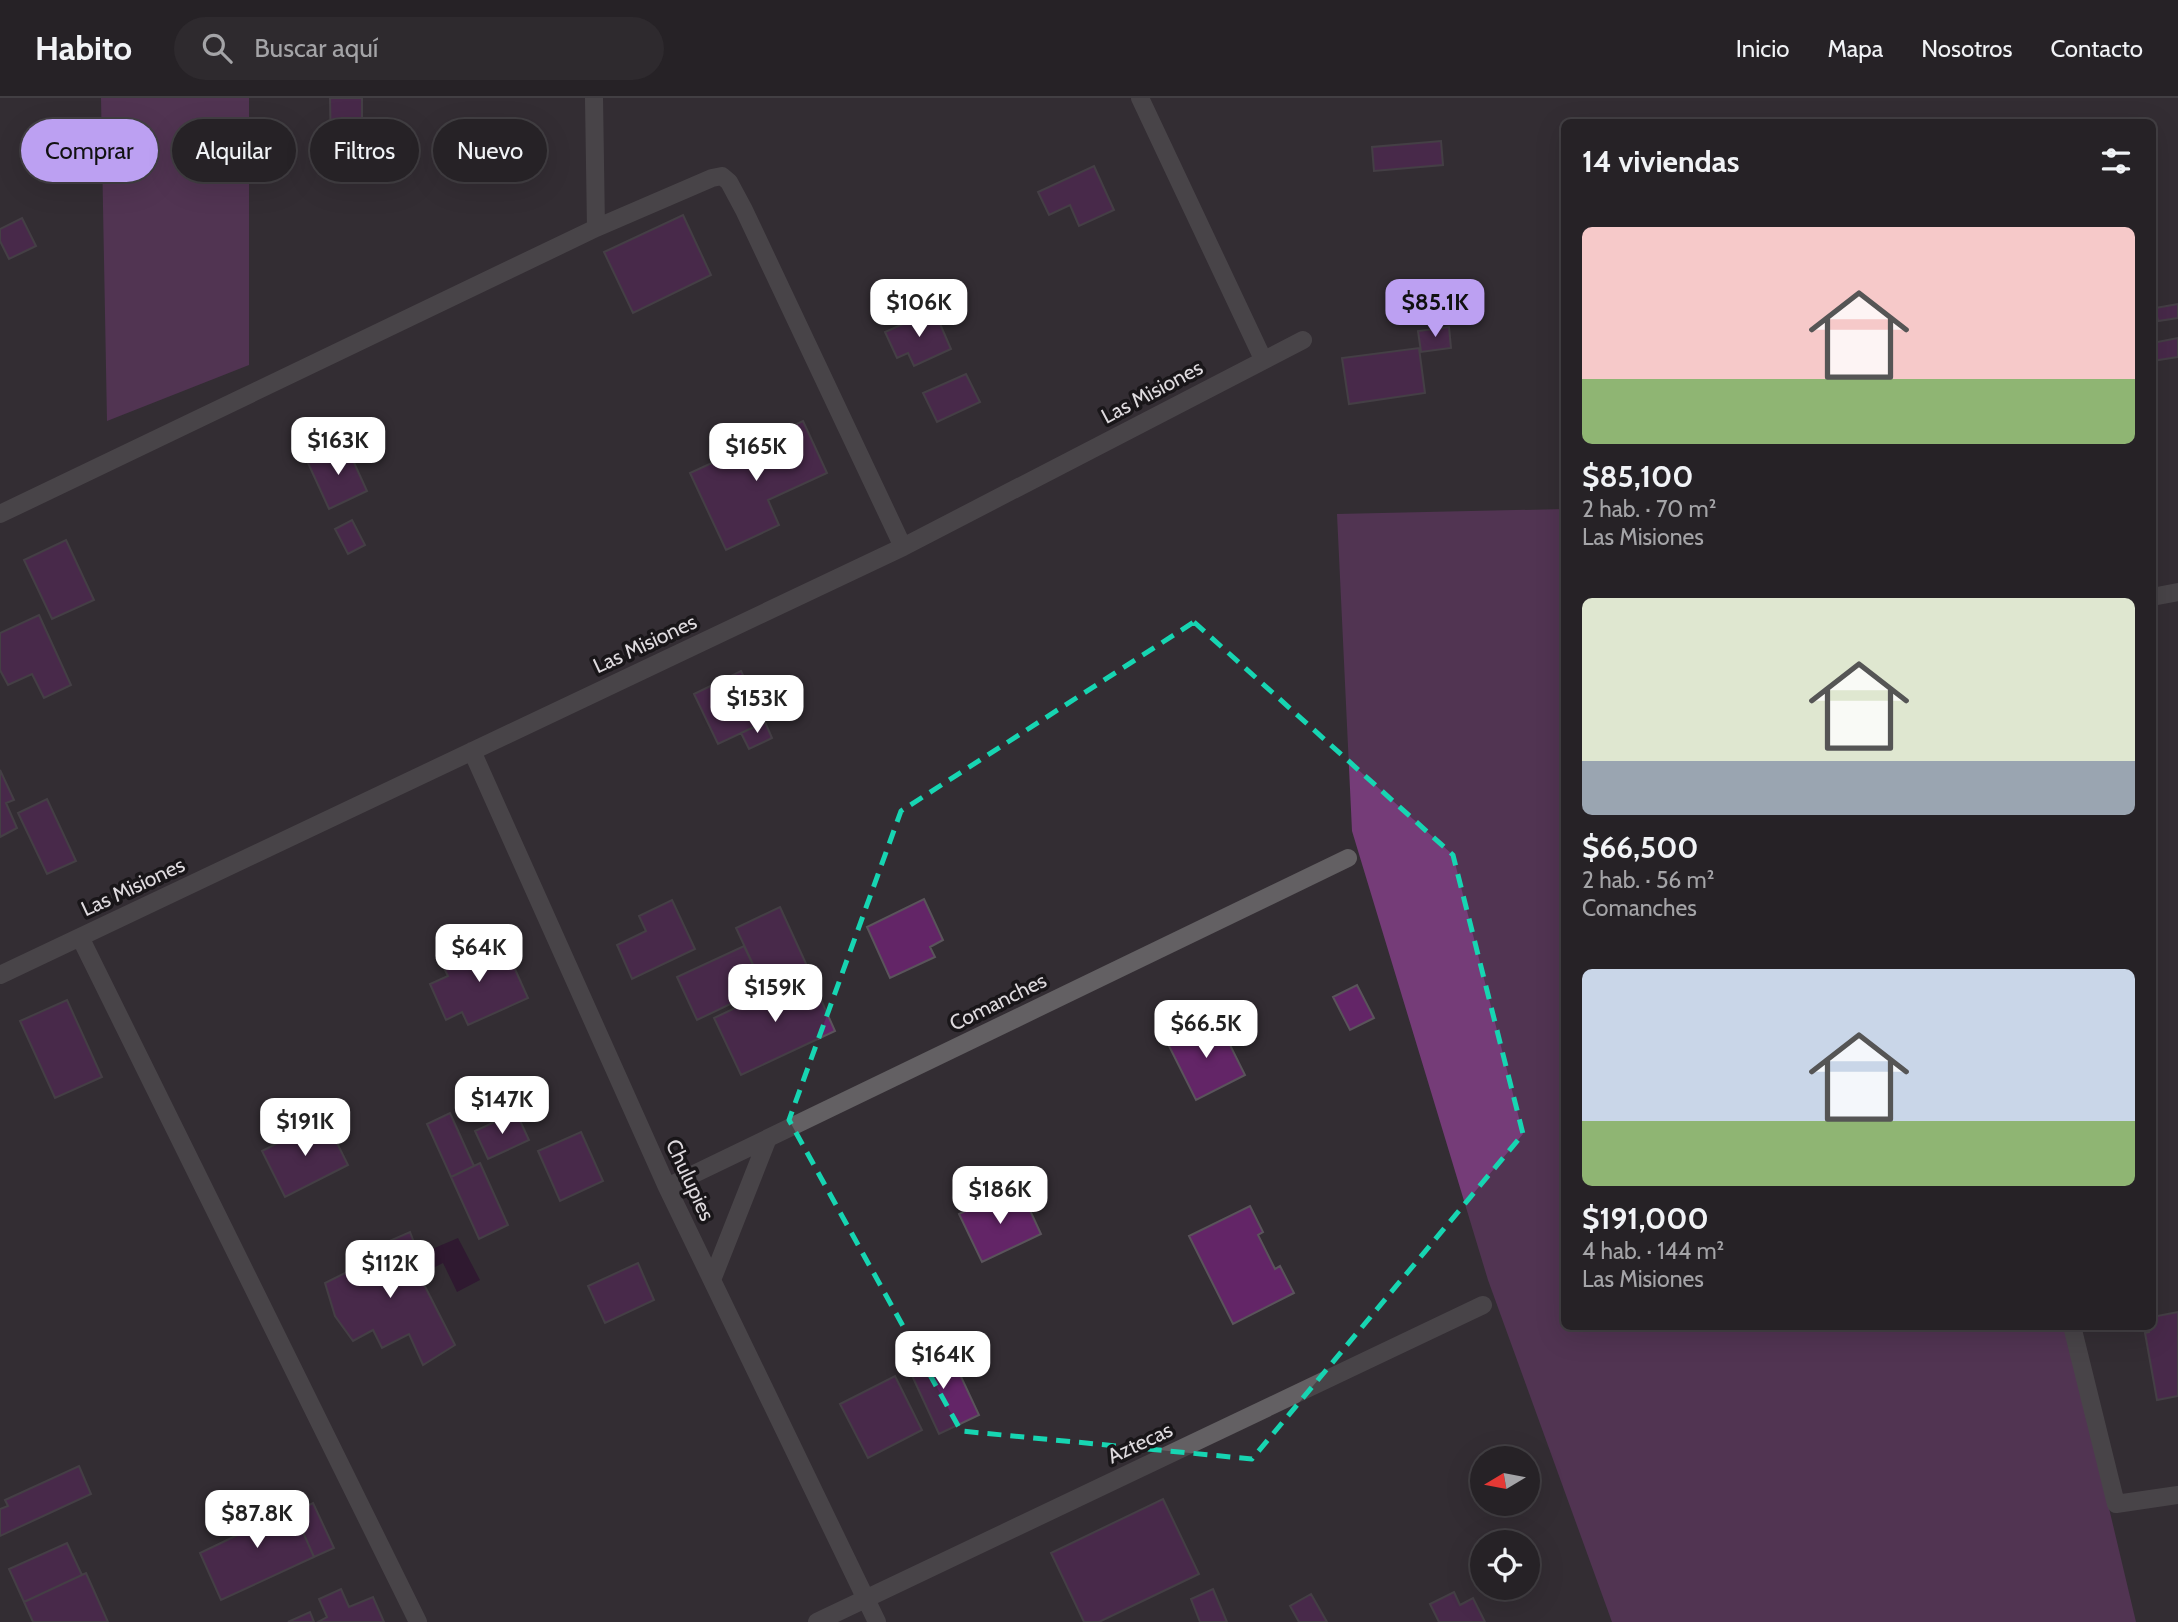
<!DOCTYPE html>
<html lang="es">
<head>
<meta charset="utf-8">
<style>
	body { margin:0; font-family:Cabin,sans-serif; background:#2e2a2e; color:#f1f3f6; height:100vh; display:flex; flex-direction:column; font-size:26px; white-space:nowrap }
	* { box-sizing:border-box; margin:0 }
	p { font-size:23px; color:#a4a4a7 }
	.icon { flex:none; width:38px; height:38px; fill:none; stroke:currentColor; stroke-width:2; stroke-linecap:round; stroke-linejoin:round }
	.map { position:relative; flex:1; overflow:hidden }
	.panel { position:absolute; left:1561px; top:21px; width:595px; height:1211px; display:flex; flex-direction:column; background:#262226; border-radius:10px; box-shadow:0 7px 28px #0002,0 0 0 2px #423f43 }
	.panel>* { flex:none }
	.guide { position:absolute; left:21px; top:21px; width:665px; height:63px; display:flex; gap:14px }
	.needle { width:46px; rotate:260deg }
	.controls { position:absolute; left:1470px; top:1348px; display:grid; gap:14px }
	.controls a { display:grid; place-items:center; width:70px; height:70px; border-radius:50%; background:#262226; box-shadow:0 7px 28px #0002,0 0 0 2px #423f43; font-size:35px }
	.price { position:absolute; translate:-50% -60px; padding:0 16px; border-radius:14px; background:#fff; color:#222; font-size:23px; line-height:46px; filter:drop-shadow(0 2px 4px #0008) }
	.price::after { content:''; position:absolute; left:50%; top:42px; width:21px; height:16px; margin-left:-10px; background:inherit; clip-path:polygon(0 0,100% 0,50% 100%) }
	.price.selected { background:#bca0f2; color:#111 }
	ul { padding:0; list-style:none }
	li { display:grid; align-content:center; gap:14px; height:371px; padding:0 21px }
	li span { display:grid; place-items:center; height:217px; border-radius:10px; color:#555 }
	li>.icon { margin-inline-start:auto }
	span .icon { width:126px; height:126px; fill:#fffc; stroke-width:1 }
	li b { font-size:30px }
	h2 { display:flex; justify-content:space-between; align-items:center; height:84px; padding:0 21px; font-size:30px }
	.chip { padding:0 24px; border-radius:32px; background:#262226; box-shadow:0 7px 28px #0002,0 0 0 2px #423f43; font-size:24px; line-height:63px }
	.chip.selected { background:#bca0f2; color:#111 }
	header { display:flex; align-items:center; gap:42px; box-sizing:border-box; height:98px; padding:0 35px; background:#262226; border-bottom:2px solid #423f43 }
	header strong { font-size:33px }
	nav { display:flex; gap:38px; margin-inline-start:auto; font-size:24px }
	.search { width:490px; height:63px; background:#2e2a2e; display:flex; align-items:center; gap:18px; box-sizing:border-box; padding:0 24px; border-radius:38px; color:#a4a4a7; font-size:26px }
	.map>svg:first-child { display:block }
	.green { fill:#753c78 }
	.water { fill:#2a002e }
	.building { fill:#632567; stroke:#5a545b; stroke-width:2 }
	.lines { fill:none; stroke-linecap:round; stroke-linejoin:round }
	.lane { stroke:#636063; stroke-width:18 }
	.street { stroke:#636063; stroke-width:18 }
	.marked { fill:none; stroke:#17d5b2; stroke-width:5; stroke-dasharray:14 9; stroke-linejoin:round }
	.labels { text-anchor:middle; stroke-width:7; stroke-linejoin:round; paint-order:stroke }
	.street-label { font-size:21px; fill:#dedade; stroke:#191619 }
</style>
</head>
<body>
<header>
<strong>Habito</strong>
<div class="search"><svg class="icon" aria-label="search" viewBox="0 0 24 24"><circle cx="10" cy="10" r="6"/><path d="M15 15l6 6"/></svg>Buscar aquí</div>
<nav><a>Inicio</a><a>Mapa</a><a>Nosotros</a><a>Contacto</a></nav>
</header>
<div class="map">
<svg width="2178" height="1524" viewBox="0 0 2178 1524">
	<rect width="100%" height="100%" fill="#332d33"/>
	<!-- green -->
	<path class="green" d="M101 0H249V267L107 323Z
		M1564 411V1228L2066 1229 2136 1524H1612L1488 1182 1352 733 1337 416Z"/>
	<!-- water -->
	<path class="water" d="M458 1140 480 1182 457 1194 443 1165 431 1171 425 1154Z"/>
	<!-- building -->
	<path class="building" d="M330 0H362V52L331 56Z
		M1441 43 1443 67 1374 73 1372 49Z
		M1094 68 1114 112 1079 128 1070 107 1049 117 1038 94Z
		M683 117 711 177 633 215 604 154Z
		M22 120 36 148 9 161 0 143V131Z
		M2178 206V220L2158 223 2155 210Z
		M934 212 951 251 914 268 908 255 897 260 885 234Z
		M1449 229 1451 250 1421 254 1418 233Z
		M2178 240V259L2152 263V245Z
		M1419 250 1425 295 1349 306 1342 260Z
		M966 276 980 304 937 324 923 295Z
		M803 323 827 375 768 402 779 427 726 452 690 375Z
		M346 347 367 393 329 411 308 365Z
		M352 422 365 447 348 456 335 431Z
		M66 442 94 502 52 521 24 462Z
		M39 517 71 587 44 600 32 576 8 587 0 572V535Z
		M741 573 765 624 718 646 694 596Z
		M765 624 772 640 749 651 741 635Z
		M0 672 14 702 6 705 17 730 0 739Z
		M47 701 76 763 47 776 18 715Z
		M924 801 943 842 930 849 935 859 890 880 867 829Z
		M672 802 695 851 632 881 617 847 646 833 639 818Z
		M780 809 808 870 764 890 736 830Z
		M501 840 528 900 468 927 462 914 446 922 430 886 448 878 442 866Z
		M744 848 764 890 697 922 677 879Z
		M809 875 835 933 741 977 714 920Z
		M1357 887 1374 920 1350 932 1333 899Z
		M67 902 102 979 55 1000 20 923Z
		M1217 921 1245 977 1196 1002 1168 946Z
		M516 1014 529 1042 488 1061 475 1033Z
		M450 1015 474 1068 451 1079 427 1026Z
		M325 1021 348 1067 285 1099 262 1053Z
		M581 1034 603 1083 560 1103 538 1053Z
		M480 1065 508 1127 479 1141 451 1079Z
		M1021 1093 1041 1136 982 1164 959 1116 979 1106 982 1112Z
		M1250 1108 1263 1134 1258 1137 1275 1171 1280 1168 1294 1195 1233 1226 1189 1138Z
		M410 1134 420 1160 413 1165 455 1247 423 1267 409 1236 382 1250 373 1232 353 1243 335 1218 325 1185 367 1164 364 1154Z
		M638 1165 654 1202 605 1225 588 1188Z
		M2178 1214V1298L2157 1302 2145 1235 2149 1234 2148 1228H2152V1219Z
		M948 1251 979 1317 939 1336 908 1269Z
		M895 1278 922 1332 868 1360 840 1306Z
		M79 1368 91 1396 0 1438V1411L8 1408 5 1402Z
		M277 1400 285 1419 294 1414 314 1459 221 1502 200 1455 248 1432 241 1417Z
		M1163 1401 1199 1476 1099 1524H1084L1051 1455Z
		M313 1405 334 1450 314 1459 294 1414Z
		M67 1445 82 1477 24 1504 9 1471Z
		M86 1475 108 1524H33L24 1504Z
		M341 1491 349 1509 373 1499 384 1524H318L327 1519 319 1501Z
		M1213 1491 1227 1524H1200L1191 1501Z
		M1454 1494 1460 1507 1473 1500 1485 1524H1439L1430 1506Z
		M1311 1496 1327 1524H1299L1290 1508Z
		M310 1514 314 1524H288Z"/>
	<g class="lines">
		<!-- lane -->
		<path class="lane" d="M1140 0 1263 261"/>
		<!-- street -->
		<path class="street" d="M594 0 596 130
			M0 416 596 130 712 80 722 78 729 84 744 112 903 449
			M2152 499 2178 494
			M472 653 667 1089 877 1524
			M80 839 418 1524
			M0 877 903 449 1303 242
			M667 1089 1348 760
			M712 1182 768 1040
			M2072 1228 2116 1406 2178 1397
			M817 1524 1483 1207"/>
	</g>
	<!-- marked area -->
	<path d="M0 0H2178V1524H0ZM1194 524 1453 757 1523 1036 1252 1361 961 1333 789 1022 901 713Z" fill="#332d33" fill-opacity=".55" fill-rule="evenodd"/>
	<path class="marked" d="M1194 524 1453 757 1523 1036 1252 1361 961 1333 789 1022 901 713Z"/>
	<g class="labels">
		<!-- street labels -->
		<g class="street-label">
			<text transform="translate(1152 294) rotate(-28)" y="7">Las Misiones</text>
			<text transform="translate(645 546) rotate(-25)" y="7">Las Misiones</text>
			<text transform="translate(133 789) rotate(-25)" y="7">Las Misiones</text>
			<text transform="translate(998 904) rotate(-26)" y="7">Comanches</text>
			<text transform="translate(690 1082) rotate(65)" y="7">Chulupies</text>
			<text transform="translate(1140 1345) rotate(-25)" y="7">Aztecas</text>
		</g>
	</g>
</svg>
<div class="controls">
<a><svg class="needle" viewBox="-14 -14 28 28"><path d="M0-13l5 13h-10z" fill="#e53935"/><path d="M0 13l5-13h-10z" fill="#a4a4a7"/></svg></a>
<a><svg class="icon" aria-label="locate" viewBox="0 0 24 24"><circle cx="12" cy="12" r="6"/><path d="M12 2v4M12 18v4M2 12h4M18 12h4"/></svg></a>
</div>
<b class="price" style="left:919px;top:241px">$106K</b>
<b class="price selected" style="left:1435px;top:241px">$85.1K</b>
<b class="price" style="left:338px;top:379px">$163K</b>
<b class="price" style="left:756px;top:385px">$165K</b>
<b class="price" style="left:757px;top:637px">$153K</b>
<b class="price" style="left:479px;top:886px">$64K</b>
<b class="price" style="left:775px;top:926px">$159K</b>
<b class="price" style="left:1206px;top:962px">$66.5K</b>
<b class="price" style="left:502px;top:1038px">$147K</b>
<b class="price" style="left:305px;top:1060px">$191K</b>
<b class="price" style="left:1000px;top:1128px">$186K</b>
<b class="price" style="left:390px;top:1202px">$112K</b>
<b class="price" style="left:943px;top:1293px">$164K</b>
<b class="price" style="left:257px;top:1452px">$87.8K</b>
<div class="guide">
<a class="chip selected">Comprar</a>
<a class="chip">Alquilar</a>
<a class="chip">Filtros</a>
<a class="chip">Nuevo</a>
</div>
<section class="panel">
<h2>14 viviendas<svg class="icon" aria-label="filters" viewBox="0 0 24 24"><path d="M4 7h16M4 17h16"/><circle cx="9" cy="7" r="2"/><circle cx="15" cy="17" r="2"/></svg></h2>
<ul>
<li><span style="background:linear-gradient(#f6c9c9 70%,#8fb573 0)"><svg class="icon" aria-label="home" viewBox="0 0 24 24"><path d="M3 11l9-7 9 7M6 9v11h12V9"/></svg></span><div><b>$85,100</b><p>2 hab. · 70 m²</p><p>Las Misiones</p></div></li>
<li><span style="background:linear-gradient(#dfe7d0 75%,#9aa5b1 0)"><svg class="icon" aria-label="home" viewBox="0 0 24 24"><path d="M3 11l9-7 9 7M6 9v11h12V9"/></svg></span><div><b>$66,500</b><p>2 hab. · 56 m²</p><p>Comanches</p></div></li>
<li><span style="background:linear-gradient(#c9d6e8 70%,#8fb573 0)"><svg class="icon" aria-label="home" viewBox="0 0 24 24"><path d="M3 11l9-7 9 7M6 9v11h12V9"/></svg></span><div><b>$191,000</b><p>4 hab. · 144 m²</p><p>Las Misiones</p></div></li>
</ul>
</section>
</div>
</body>
</html>
